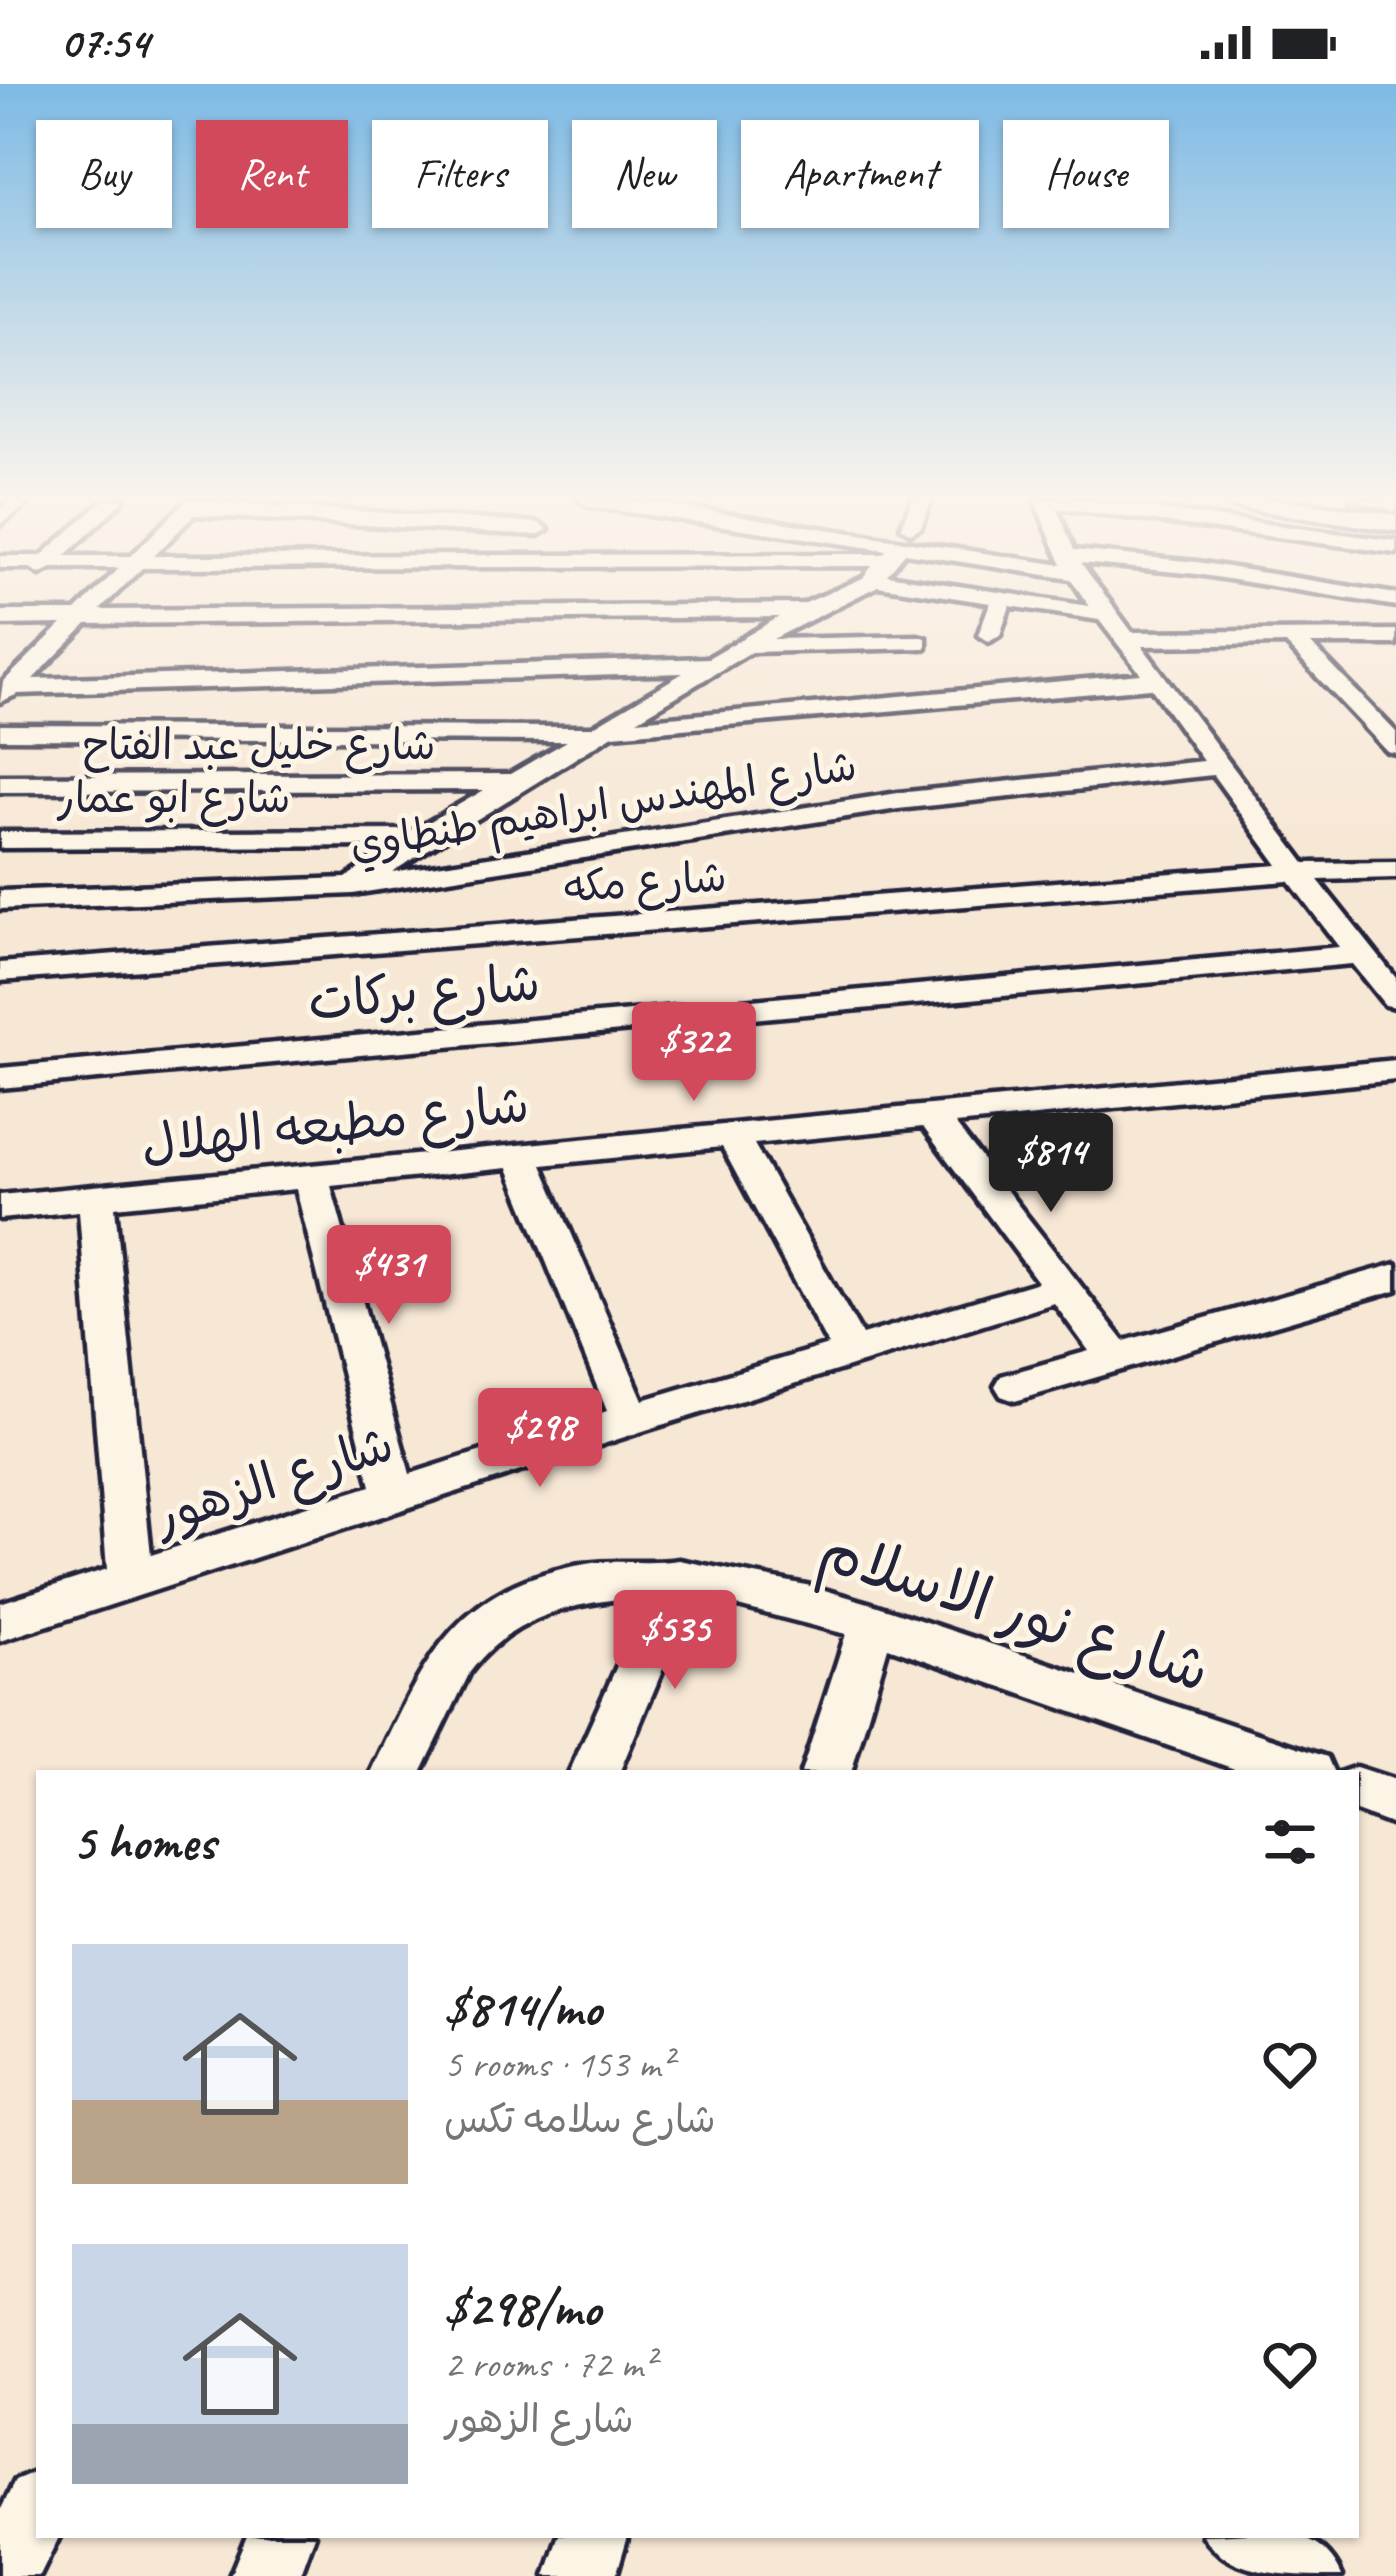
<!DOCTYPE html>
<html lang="en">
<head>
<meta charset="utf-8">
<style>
	body { margin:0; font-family:Caveat,"Playpen Sans Arabic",sans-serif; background:#f6f6f6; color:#202124; height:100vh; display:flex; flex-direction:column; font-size:45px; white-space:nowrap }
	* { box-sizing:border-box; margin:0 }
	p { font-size:39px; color:#757577 }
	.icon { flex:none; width:66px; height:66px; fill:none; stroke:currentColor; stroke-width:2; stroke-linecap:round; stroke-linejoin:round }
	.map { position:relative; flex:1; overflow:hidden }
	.drawer { position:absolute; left:36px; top:1686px; width:1323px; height:768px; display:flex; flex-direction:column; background:#fff; border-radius:0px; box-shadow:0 3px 9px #0004 }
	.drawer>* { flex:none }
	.top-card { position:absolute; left:36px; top:36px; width:1326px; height:108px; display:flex; gap:24px }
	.price { position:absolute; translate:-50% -102px; padding:0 27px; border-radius:12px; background:#d1495b; color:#fff; font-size:39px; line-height:78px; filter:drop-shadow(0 3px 6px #0008) }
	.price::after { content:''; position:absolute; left:50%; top:72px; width:36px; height:27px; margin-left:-18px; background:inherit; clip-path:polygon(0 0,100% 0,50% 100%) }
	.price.current { background:#222; color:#fff }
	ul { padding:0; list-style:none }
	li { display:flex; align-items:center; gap:36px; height:300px; padding:0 36px }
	li span { display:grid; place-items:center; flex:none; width:336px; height:240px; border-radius:0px; color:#555 }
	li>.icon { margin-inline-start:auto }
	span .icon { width:144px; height:144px; fill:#fffc; stroke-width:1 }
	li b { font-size:51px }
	h2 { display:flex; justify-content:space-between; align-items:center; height:144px; padding:0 36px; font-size:51px }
	.tag { padding:0 42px; border-radius:0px; background:#fff; box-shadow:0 3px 9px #0004; font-size:42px; line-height:108px }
	.tag.current { background:#d1495b; color:#fff }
	.status { display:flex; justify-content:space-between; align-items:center; height:84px; padding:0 60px; background:#fff; direction:ltr }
	.status svg { height:33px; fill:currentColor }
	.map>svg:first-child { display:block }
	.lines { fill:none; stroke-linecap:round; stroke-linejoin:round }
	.minor-casing { stroke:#22223b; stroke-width:9 }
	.major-casing { stroke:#22223b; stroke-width:9 }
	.minor { fill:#fcf5e5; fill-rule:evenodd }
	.major { fill:#fcf5e5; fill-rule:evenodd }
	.labels { text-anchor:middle; stroke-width:10; stroke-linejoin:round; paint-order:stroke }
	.far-street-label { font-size:42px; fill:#22223b; stroke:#fcf5e5 }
	.street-label { font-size:51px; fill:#22223b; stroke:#fcf5e5 }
	.near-street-label { font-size:60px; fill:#22223b; stroke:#fcf5e5 }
</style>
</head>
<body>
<div class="status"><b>07:54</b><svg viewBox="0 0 49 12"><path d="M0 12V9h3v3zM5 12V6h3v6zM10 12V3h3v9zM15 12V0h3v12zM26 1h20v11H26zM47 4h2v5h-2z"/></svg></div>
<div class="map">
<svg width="1396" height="2492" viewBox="0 0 1396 2492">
	<rect width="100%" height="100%" fill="#f7e7d5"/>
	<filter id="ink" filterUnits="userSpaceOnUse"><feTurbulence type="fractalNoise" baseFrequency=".00833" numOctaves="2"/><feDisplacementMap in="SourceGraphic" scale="24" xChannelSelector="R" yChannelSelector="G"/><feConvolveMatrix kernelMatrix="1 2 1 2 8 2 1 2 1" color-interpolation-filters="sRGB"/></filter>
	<g filter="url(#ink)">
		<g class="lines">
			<defs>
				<path id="minor" d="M11 416H32L0 441V425Z
					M104 416H124L65 472H131L187 416 538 439 548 445 538 451 194 431 154 472 883 470 886 466 588 422 579 416 650 418 1062 481 1034 416H1087L1396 457V469L1057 424 1074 466 1197 478 1396 510V522L1197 490 1081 479 1132 548 1396 546V560H1311L1396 648V669L1387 667 1286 560 1142 562 1305 779 1396 778V794L1318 796 1396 894V923L1385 921 1352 880 0 1004V984L1339 863 1289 797 0 897V879L1278 781 1213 691 898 725 353 810 0 825V807L346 794 391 762 0 764V748L415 746 484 706 0 708V692L510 690 567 657 0 655V641L592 643 683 589 18 610 0 618 3 598 62 540 0 541V527H76L119 484H52L40 490 30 484H0V472H41ZM905 469 1071 495 1089 522 887 491ZM872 482 863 494 803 520 100 526 142 484ZM878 502 990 519 978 551 989 558 1000 551 1010 522 1099 536 1141 590 637 636 751 568 926 564V554L918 552 773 555ZM779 533 708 574 33 595 87 540ZM1151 604 1203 677 898 709 392 788 613 651Z
					M912 416H931L921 443 911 449 901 443Z
					M1351 416H1396V427Z
					M1396 976V996L955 1040 1124 1257 1396 1180V1206L1015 1317 1001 1312 995 1302 1001 1292 1089 1267 1054 1219 646 1346 0 1557V1519L107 1485 79 1127 0 1135V1111ZM923 1043 1038 1198 862 1251 754 1060ZM722 1063 828 1261 643 1316 542 1081ZM508 1084 607 1327 410 1390 331 1102ZM296 1105 371 1402 151 1471 115 1123Z
					M679 1476 811 1502 872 1520 1327 1673 1334 1689H1246L888 1563 851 1689H801L846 1550 734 1521 692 1516 619 1689H569L648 1513C578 1517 515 1529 470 1588L421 1689H371C423 1579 452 1502 586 1480 616 1475 649 1481 679 1476Z
					M1356 1683 1396 1696V1742L1356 1727V1689H1339Z
					M39 2387V2451H60L40 2492H0V2427L15 2397Z
					M247 2451H315L300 2492H230Z
					M560 2451H628L616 2492H546Z
					M1203 2451C1256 2451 1318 2434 1342 2492 1288 2492 1227 2492 1203 2451Z"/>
				<path id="major" d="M1222 416H1288L1396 431V447L1234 423Z"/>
			</defs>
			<!-- minor casing -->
			<use href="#minor" class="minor-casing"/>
			<!-- major casing -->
			<use href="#major" class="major-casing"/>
			<!-- minor -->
			<use href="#minor" class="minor"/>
			<!-- major -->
			<use href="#major" class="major"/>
		</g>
	</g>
	<!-- sky -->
	<linearGradient id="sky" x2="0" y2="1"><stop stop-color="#7ebae5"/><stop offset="0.54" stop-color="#fbf4ec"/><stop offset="1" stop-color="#fbf4ec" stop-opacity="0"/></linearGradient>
	<rect width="1396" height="765" fill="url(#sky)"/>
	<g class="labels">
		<!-- far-street labels -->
		<g class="far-street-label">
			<text x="259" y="675">شارع خليل عبد الفتاح</text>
			<text x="174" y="728">شارع ابو عمار</text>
			<text transform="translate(603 720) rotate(-9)" y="15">شارع المهندس ابراهيم طنطاوي</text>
			<text transform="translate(645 797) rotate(-4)" y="15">شارع مكه</text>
		</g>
		<!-- street labels -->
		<g class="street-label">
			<text transform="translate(424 907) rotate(-5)" y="18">شارع بركات</text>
			<text transform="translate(335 1039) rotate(-6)" y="18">شارع مطبعه الهلال</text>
			<text transform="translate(273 1395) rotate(-18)" y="18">شارع الزهور</text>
		</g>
		<!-- near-street labels -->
		<g class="near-street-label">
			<text transform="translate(1015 1525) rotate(18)" y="21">شارع نور الاسلام</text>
		</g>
	</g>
</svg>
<b class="price" style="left:694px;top:1020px">$322</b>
<b class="price current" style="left:1051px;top:1131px">$814</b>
<b class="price" style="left:389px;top:1243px">$431</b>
<b class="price" style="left:540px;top:1406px">$298</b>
<b class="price" style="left:675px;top:1608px">$535</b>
<div class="top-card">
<a class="tag">Buy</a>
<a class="tag current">Rent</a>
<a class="tag">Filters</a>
<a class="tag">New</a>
<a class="tag">Apartment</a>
<a class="tag">House</a>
</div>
<section class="drawer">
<h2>5 homes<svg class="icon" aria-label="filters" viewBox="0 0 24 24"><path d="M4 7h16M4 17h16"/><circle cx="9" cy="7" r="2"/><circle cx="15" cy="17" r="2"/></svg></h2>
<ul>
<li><span style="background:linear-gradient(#c9d6e8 65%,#b9a48a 0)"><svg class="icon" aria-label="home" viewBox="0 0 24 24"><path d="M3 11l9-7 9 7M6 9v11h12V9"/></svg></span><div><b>$814/mo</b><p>5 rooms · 153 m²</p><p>شارع سلامه تكس</p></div><svg class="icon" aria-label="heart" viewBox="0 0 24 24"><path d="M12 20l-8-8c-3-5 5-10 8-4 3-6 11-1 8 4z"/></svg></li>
<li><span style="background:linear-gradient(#c9d6e8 75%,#9aa5b1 0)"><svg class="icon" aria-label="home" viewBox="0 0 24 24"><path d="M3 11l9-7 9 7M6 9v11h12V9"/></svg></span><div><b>$298/mo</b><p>2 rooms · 72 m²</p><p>شارع الزهور</p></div><svg class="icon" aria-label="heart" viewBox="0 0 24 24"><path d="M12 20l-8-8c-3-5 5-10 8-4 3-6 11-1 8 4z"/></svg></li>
</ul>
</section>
</div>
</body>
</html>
